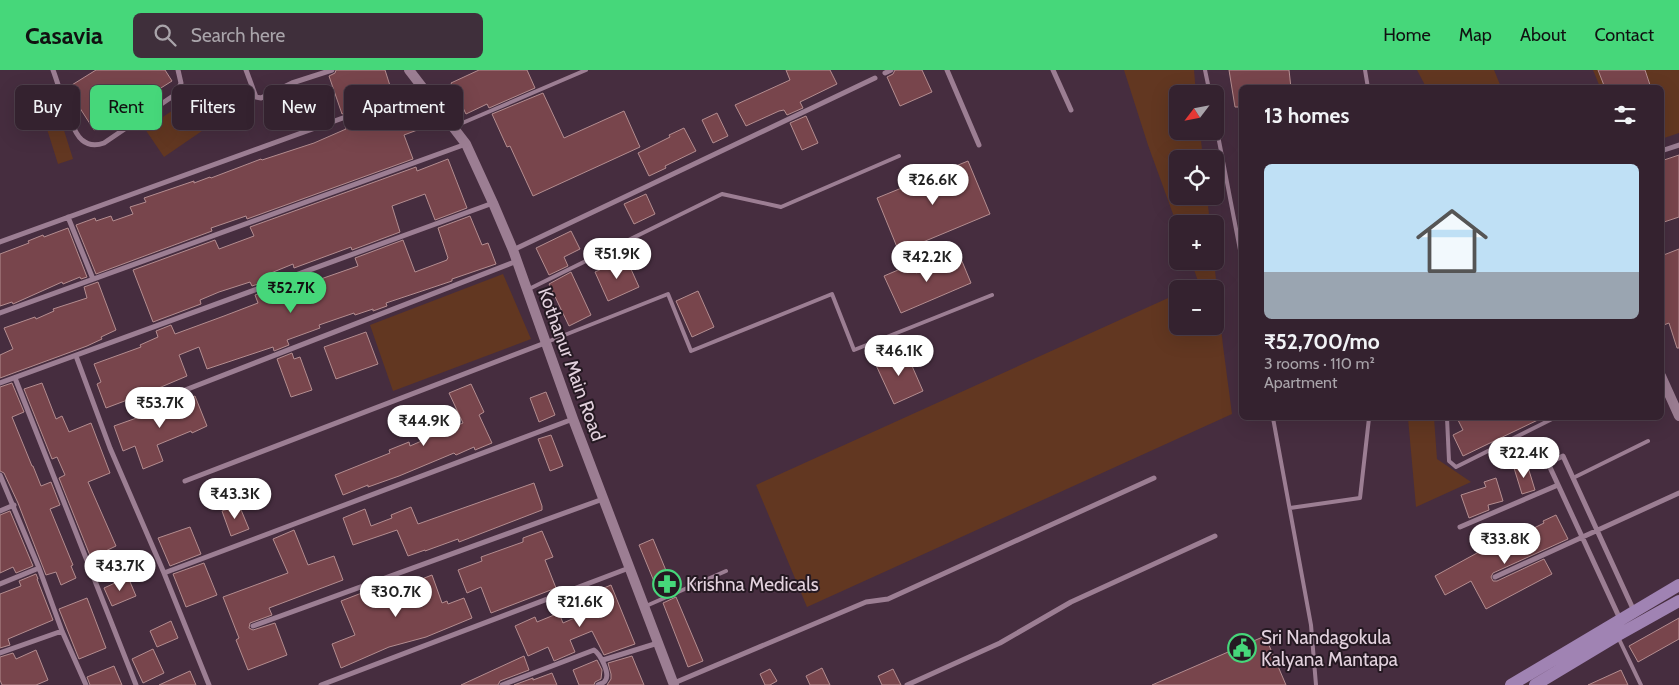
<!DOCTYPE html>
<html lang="en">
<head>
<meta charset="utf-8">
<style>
	body { margin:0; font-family:Cabin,sans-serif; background:#3f2f3b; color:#f1f3f6; height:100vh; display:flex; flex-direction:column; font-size:19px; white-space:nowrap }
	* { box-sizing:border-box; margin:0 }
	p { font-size:16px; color:#a9a4aa }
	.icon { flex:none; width:28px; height:28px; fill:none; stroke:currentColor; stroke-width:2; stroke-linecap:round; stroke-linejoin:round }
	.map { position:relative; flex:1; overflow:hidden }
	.drawer { position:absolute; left:1239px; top:15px; width:425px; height:335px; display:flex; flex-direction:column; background:#34222f; border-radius:8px; box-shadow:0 5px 20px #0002,0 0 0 1px #4e3f4b }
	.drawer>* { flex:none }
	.hud { position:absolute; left:15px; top:15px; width:475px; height:45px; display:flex; gap:10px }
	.needle { width:32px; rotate:238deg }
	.buttons { position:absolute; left:1169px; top:15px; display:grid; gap:10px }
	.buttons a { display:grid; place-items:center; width:55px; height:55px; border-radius:8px; background:#34222f; box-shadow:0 5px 20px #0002,0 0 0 1px #4e3f4b; font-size:25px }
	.price { position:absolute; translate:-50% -42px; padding:0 11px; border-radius:18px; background:#fff; color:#222; font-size:16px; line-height:32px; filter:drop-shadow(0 1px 2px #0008) }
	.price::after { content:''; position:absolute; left:50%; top:30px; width:15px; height:11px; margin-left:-8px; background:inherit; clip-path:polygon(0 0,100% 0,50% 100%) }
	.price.active { background:#46d77a; color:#111 }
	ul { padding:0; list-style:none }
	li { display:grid; align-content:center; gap:10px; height:265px; padding:0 25px }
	li span { display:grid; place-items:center; height:155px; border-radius:8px; color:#555 }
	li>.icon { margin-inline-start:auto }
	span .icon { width:90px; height:90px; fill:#fffc; stroke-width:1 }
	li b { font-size:21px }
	h2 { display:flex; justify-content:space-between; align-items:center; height:60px; padding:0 25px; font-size:21px }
	.tag { padding:0 18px; border-radius:8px; background:#34222f; box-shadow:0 5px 20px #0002,0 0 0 1px #4e3f4b; font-size:18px; line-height:45px }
	.tag.active { background:#46d77a; color:#111 }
	header { display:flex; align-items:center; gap:30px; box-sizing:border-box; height:70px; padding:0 25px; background:#46d77a; color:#111 }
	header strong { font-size:24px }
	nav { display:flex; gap:28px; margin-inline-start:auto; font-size:18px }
	.search { width:350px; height:45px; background:#3f2f3b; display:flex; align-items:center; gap:12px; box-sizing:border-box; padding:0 18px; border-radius:8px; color:#a9a4aa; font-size:19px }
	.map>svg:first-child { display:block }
	.green { fill:#623721 }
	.building { fill:#78454c; stroke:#b48d90 }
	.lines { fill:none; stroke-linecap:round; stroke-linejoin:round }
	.lane { stroke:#9c7e93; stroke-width:4 }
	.street { stroke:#9c7e93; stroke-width:5 }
	.secondary { stroke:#9c7e93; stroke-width:10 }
	.primary { stroke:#a083b3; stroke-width:12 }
	.labels { text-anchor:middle; stroke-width:4; stroke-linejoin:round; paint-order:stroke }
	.street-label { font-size:19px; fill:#e3d2de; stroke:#251922 }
	.poi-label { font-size:19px; fill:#e3d2de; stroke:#251922; text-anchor:start }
</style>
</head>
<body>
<header>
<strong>Casavia</strong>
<div class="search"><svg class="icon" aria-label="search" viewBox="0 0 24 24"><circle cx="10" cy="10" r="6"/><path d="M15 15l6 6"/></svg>Search here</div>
<nav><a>Home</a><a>Map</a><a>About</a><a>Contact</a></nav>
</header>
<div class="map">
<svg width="1679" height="615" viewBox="0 0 1679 615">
	<rect width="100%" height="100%" fill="#462d3f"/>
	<!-- green -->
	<path class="green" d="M1124 0H1194L1196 24H1178V61H1200L1203 89H1178V126H1207L1210 154H1178L1177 155 1148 75Z
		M1417 0H1494L1501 17H1426Z
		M1593 0H1679V63L1661 69V18L1600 17Z
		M197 24 215 52 164 87 145 59Z
		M62 54 73 89 58 94 47 59Z
		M1191 191H1214L1223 276 1232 344 807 537 756 415 1177 224 1178 256H1215V219H1188L1199 214Z
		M503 204 531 269 393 321 370 255Z
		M1408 348H1434L1437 389 1471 412 1416 437Z"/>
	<!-- building -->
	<path class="building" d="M96 0H165L172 11 94 60 67 18Z
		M336 0H385L392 22 387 24 388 27 342 44 329 6 335 3Z
		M479 0H527L535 18 489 38 487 34 466 44 451 13Z
		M786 0H830L837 14 800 32 803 38 787 45 784 40 779 41 746 56 735 35 790 10Z
		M895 0H922L932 22 900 36 887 7 893 4Z
		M1229 0H1289L1291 18H1241V37H1235Z
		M1598 0H1645L1651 18H1605Z
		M543 23 564 68 624 41 640 77 533 126 510 76 507 77 492 44Z
		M408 34 428 56 404 65 413 89 247 149 246 146 211 158 212 161 96 204 76 155 95 148 96 151 111 146 113 151 133 144 130 137 146 132 144 128 194 111V113L210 107 211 108 261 89 262 90 314 73 346 59 344 52 392 35 395 40Z
		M717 43 728 66 713 73 702 50Z
		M806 46 818 73 802 80 790 53Z
		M684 58 696 81 665 96 666 98 649 106 638 83 670 67 669 65Z
		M1679 85V147L1661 153V91Z
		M448 89 467 138 435 150 425 124 392 136 400 162 352 180 351 177 294 198 293 194 266 205 267 211 252 216 250 212 219 222 200 230 201 234 153 252 133 200 215 170 219 179 254 166 250 157 416 97 417 101Z
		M968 91 990 144 899 182 877 128Z
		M646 124 655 144 634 154 624 134Z
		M470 146 482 175 488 173 496 194 452 209V211L386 233 387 236 373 241V239L355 245 354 243 319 255 320 258 287 270 289 275 274 281 273 277 207 299 199 277 179 285 187 306 154 320 157 326 141 333 138 326 106 338 97 314 101 312 94 294 141 277 140 275 158 267 156 261 171 255 175 264 224 246 258 233 255 225 270 219 272 226 358 196 355 188 403 170 415 202 447 190V189L448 188 438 158Z
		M68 158 87 207 81 209 80 207 63 214 62 212 13 234 12 232 0 236V184L29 173 28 171 43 165 44 167Z
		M571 161 580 179 564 187 568 196 549 205 536 178Z
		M1679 179V278H1677L1669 253 1661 256V186Z
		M959 184 971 213 901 243 884 206 912 194 916 203Z
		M626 188 639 217 608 231 595 202Z
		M571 202 591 245 569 256 549 214Z
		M98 212 116 260 101 267 102 269 87 276 0 308V285L13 279 4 258 35 247 36 249 54 241 53 239 87 228 84 217Z
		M698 221 714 257 692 267 676 231Z
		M366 262 378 294 336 309 324 277Z
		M905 280 923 321 894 334 875 293Z
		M292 283 294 289 300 287 312 320 291 327 277 289Z
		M12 313 24 342 12 347 32 396H33L41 416 51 412 60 435 50 439 73 495 71 496 76 508 61 515 56 502 46 505 18 433 4 403 0 401V317Z
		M42 313 56 349 62 346 69 362 91 353 110 403 88 412 116 476 91 488 59 408 65 405 57 387 52 389 24 319Z
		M471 314 484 342 479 345 492 373 475 380 474 377 456 385 454 383 399 406 368 417V415L343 425 335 405 390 383 389 380 409 372 410 376 463 353 449 323Z
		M546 322 555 345 539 352 530 328Z
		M195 326 207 356 192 363 191 361 157 375 163 391 143 399 135 376 123 381 114 356 145 345 144 340 160 334 162 339Z
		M1457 348H1542L1463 386 1453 365 1463 360Z
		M551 365 563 396 550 401 538 369Z
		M1527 394 1535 420 1522 424 1514 398Z
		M1496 408 1503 431 1488 435 1489 440 1469 448 1461 425 1486 417 1484 412Z
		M534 413 542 436V440L459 472 458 469 425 481V480L408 486 397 460 353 475 343 448 365 439 371 456 392 448 391 445 411 437 418 454Z
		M239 435 249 459 231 466 222 441Z
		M10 441 33 496 16 503 13 497 0 503V445Z
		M1556 445 1568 469 1493 503 1491 507 1493 511H1497L1544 489 1552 504 1486 539 1471 511 1445 525 1435 506 1477 483 1517 465 1518 466 1544 453 1543 451Z
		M190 457 201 484 170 496 158 468Z
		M294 460 308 495 334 486 343 510 269 538 272 545 250 553 249 558 253 560 275 553 287 585 248 600 236 570 239 568 223 527 288 503 273 469Z
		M542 461 553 487 545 490 556 518 491 543 481 517 467 523 458 500 482 491 481 487 523 472V468Z
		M653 469 674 520 660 526 639 475Z
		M204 493 217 525 186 537 173 504Z
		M36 504 38 509H37L53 550 8 569 10 575 0 578V524L21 516 19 511Z
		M432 505 442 533 447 531 448 534 464 528 472 548 426 567 389 577 341 598 332 574 355 565 341 531 385 514 386 517 407 509 409 514Z
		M128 507 136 526 112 536 104 518Z
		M611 515 635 574 604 585 592 561 570 570 575 582 554 591 548 577 528 586 515 556 535 547 537 552 559 543 563 553 586 543 580 528Z
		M676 527 703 591 688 597 663 533Z
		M87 528 106 578 79 589 59 539Z
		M1679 548V569L1638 592 1629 576Z
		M171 551 178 568 157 577 150 561Z
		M1265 566 1286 615H1152Z
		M153 579 164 603 143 613 132 589Z
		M36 580 48 610 36 615H2L0 610V587L13 583 16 589Z
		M524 586 529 600 500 611 498 615H461Z
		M632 586 644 615H607L611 609V604L608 593Z
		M597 590 602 600 601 609 595 612 594 615H579L573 600Z
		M114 596 122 615H90L87 607Z
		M822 598 830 615H810L806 606Z
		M770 599 777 611 770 615H765L760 604Z
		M893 599 901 615H882L878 606Z
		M1621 600 1628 615H1588Z
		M190 601 196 615H159Z
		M552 603 557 615H514L533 608V610Z"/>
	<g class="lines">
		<!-- lane -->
		<path class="lane" d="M1205 0 1210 24
			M1365 0 1368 18
			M1215 50 1241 185
			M453 57 586 0
			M529 219 722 124 781 137 899 86
			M547 272 668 224 691 281 832 224 854 280 992 225
			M1273 348 1311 555 1316 615
			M1447 348 1449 391 1456 397 1554 348
			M1573 408 1648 371
			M1290 438 1360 428 1369 348
			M646 536 726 501
			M1618 567 1641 615"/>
		<!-- street -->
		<path class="street" d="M53 0C59 15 71 62 82 70 89 76 96 76 104 73L176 24 181 13 178 0
			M246 0 256 27 261 28 292 13 332 0
			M947 0 979 75
			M1053 0 1071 40
			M885 3 891 0
			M1661 81 1679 75
			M68 147 93 209
			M0 172 423 19
			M513 180 875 8
			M0 243 466 74
			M76 286 110 378 164 503 209 615
			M15 308 136 615
			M0 313 493 133
			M144 336 517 191
			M0 405 39 498 62 561 86 615
			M185 411 545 273
			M0 441 14 435
			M1460 457 1558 415
			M164 503 573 349
			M1495 507 1679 423
			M0 514 39 498
			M1620 549 1548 393 1563 386 1634 541
			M253 556 603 429
			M0 583 62 561
			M603 590 658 573
			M674 613 866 532 888 529 1154 408
			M321 615 629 498
			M502 615 594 580C600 584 611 604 605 611 604 613 600 614 598 615
			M907 615 1000 573 1071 532 1215 466"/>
		<!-- secondary -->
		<path class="secondary" d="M409 0 466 74 493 133 513 180 573 349 674 615
			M1661 306 1679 346"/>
		<!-- primary -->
		<path class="primary" d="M1511 615 1679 515
			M1535 615 1618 565 1679 531"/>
	</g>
	<!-- icons -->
	<defs>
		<symbol id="pharmacy-ring" viewBox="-11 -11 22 22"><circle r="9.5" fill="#251922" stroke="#46d77a" stroke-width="1.5"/><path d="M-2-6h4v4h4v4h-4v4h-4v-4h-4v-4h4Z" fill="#46d77a"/></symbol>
		<symbol id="civic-ring" viewBox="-11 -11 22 22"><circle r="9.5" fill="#251922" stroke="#46d77a" stroke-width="1.5"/><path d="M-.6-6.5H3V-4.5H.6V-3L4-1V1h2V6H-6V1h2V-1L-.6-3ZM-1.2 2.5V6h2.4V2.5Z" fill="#46d77a"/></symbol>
	</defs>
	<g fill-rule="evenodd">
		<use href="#pharmacy-ring" x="651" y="498" width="32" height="32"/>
		<use href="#civic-ring" x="1226" y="562" width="32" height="32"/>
	</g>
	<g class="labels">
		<!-- street labels -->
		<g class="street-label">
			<text transform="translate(572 294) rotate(70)" y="7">Kothanur Main Road</text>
		</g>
		<!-- poi labels -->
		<g class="poi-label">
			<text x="686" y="521">Krishna Medicals</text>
			<text x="1261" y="574">Sri Nandagokula<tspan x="1261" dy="22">Kalyana Mantapa</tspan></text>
		</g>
	</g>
</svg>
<div class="buttons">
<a><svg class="needle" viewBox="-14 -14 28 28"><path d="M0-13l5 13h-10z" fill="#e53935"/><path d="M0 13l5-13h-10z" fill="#a9a4aa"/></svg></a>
<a><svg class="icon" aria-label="locate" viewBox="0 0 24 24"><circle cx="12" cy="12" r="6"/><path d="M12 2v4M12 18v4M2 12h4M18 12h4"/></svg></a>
<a>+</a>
<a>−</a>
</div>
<b class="price" style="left:933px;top:136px">₹26.6K</b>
<b class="price" style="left:617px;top:210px">₹51.9K</b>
<b class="price" style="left:927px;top:213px">₹42.2K</b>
<b class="price active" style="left:291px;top:244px">₹52.7K</b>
<b class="price" style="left:899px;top:307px">₹46.1K</b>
<b class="price" style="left:160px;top:359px">₹53.7K</b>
<b class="price" style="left:424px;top:377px">₹44.9K</b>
<b class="price" style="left:1524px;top:409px">₹22.4K</b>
<b class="price" style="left:235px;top:450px">₹43.3K</b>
<b class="price" style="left:1505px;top:495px">₹33.8K</b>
<b class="price" style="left:120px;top:522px">₹43.7K</b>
<b class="price" style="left:396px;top:548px">₹30.7K</b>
<b class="price" style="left:580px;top:558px">₹21.6K</b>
<div class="hud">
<a class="tag">Buy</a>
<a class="tag active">Rent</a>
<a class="tag">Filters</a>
<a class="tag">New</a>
<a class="tag">Apartment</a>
</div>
<section class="drawer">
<h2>13 homes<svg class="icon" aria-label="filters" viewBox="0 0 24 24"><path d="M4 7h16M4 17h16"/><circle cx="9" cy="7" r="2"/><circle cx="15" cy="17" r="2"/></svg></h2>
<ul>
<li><span style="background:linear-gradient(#bfe0f5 70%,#9aa5b1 0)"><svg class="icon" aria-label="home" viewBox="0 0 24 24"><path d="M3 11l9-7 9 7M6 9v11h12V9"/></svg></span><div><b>₹52,700/mo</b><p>3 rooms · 110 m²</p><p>Apartment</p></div></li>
</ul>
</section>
</div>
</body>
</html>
